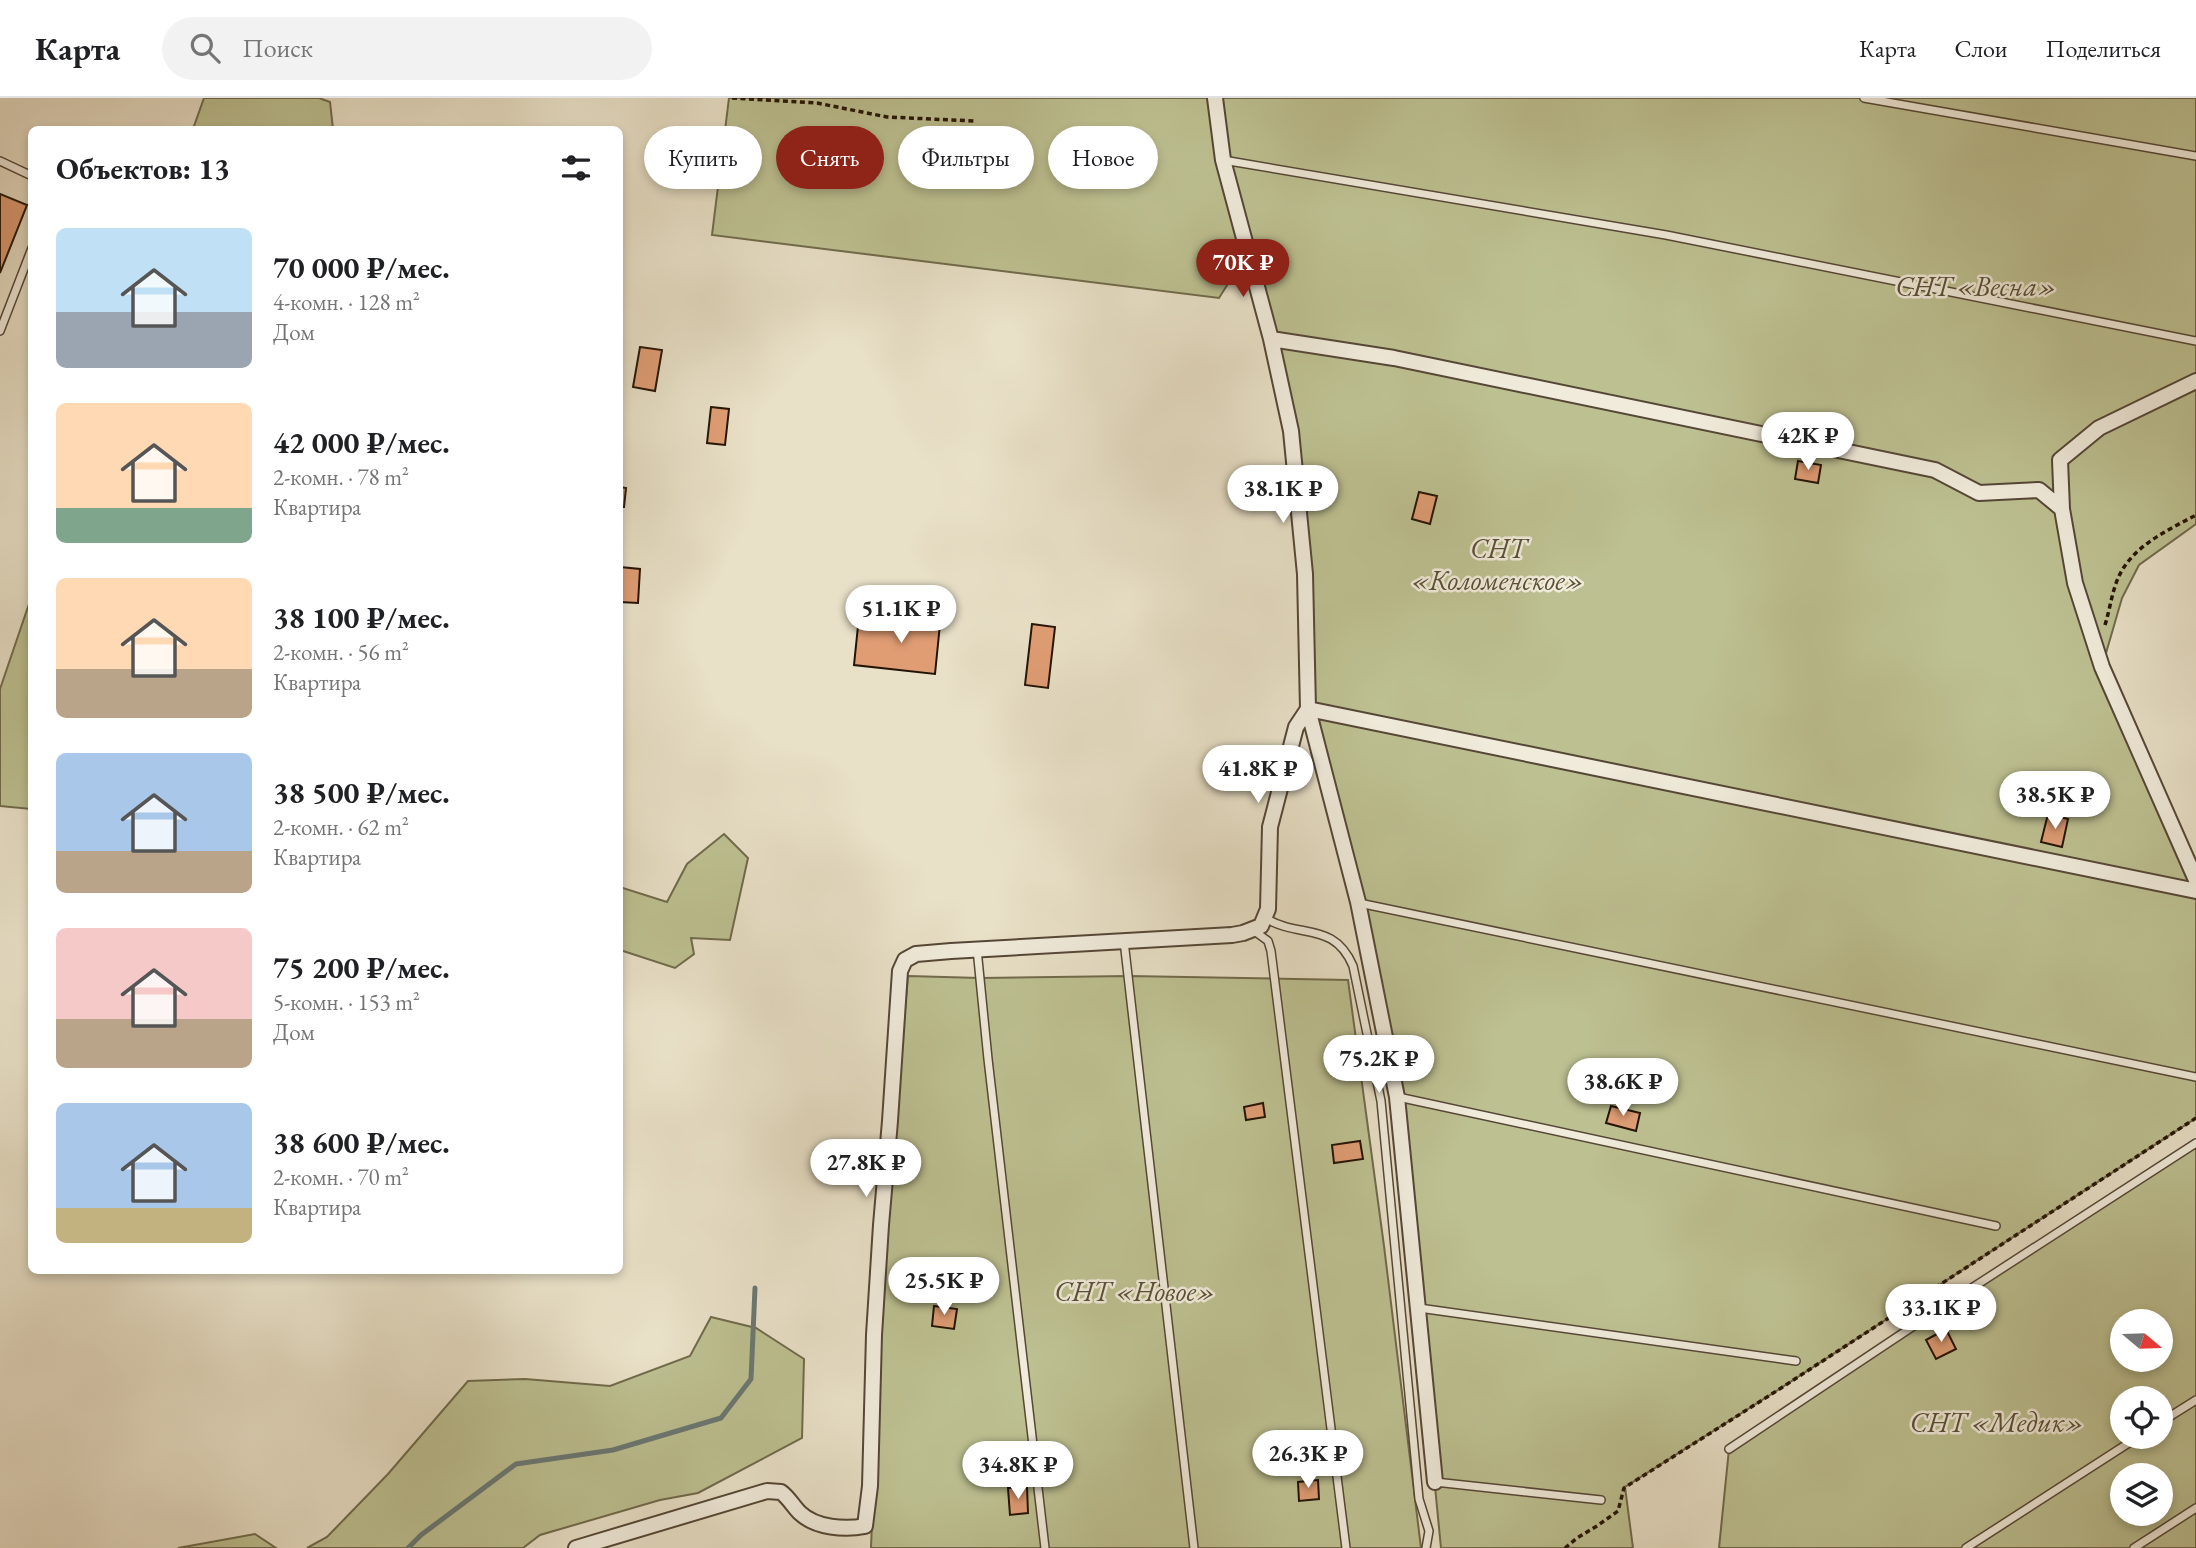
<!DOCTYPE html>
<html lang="ru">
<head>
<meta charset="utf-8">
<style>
	body { margin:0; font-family:"EB Garamond",serif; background:#f2f2f2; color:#202124; height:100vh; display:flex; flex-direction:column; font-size:26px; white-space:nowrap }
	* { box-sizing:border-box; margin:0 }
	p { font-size:23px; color:#757577 }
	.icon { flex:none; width:38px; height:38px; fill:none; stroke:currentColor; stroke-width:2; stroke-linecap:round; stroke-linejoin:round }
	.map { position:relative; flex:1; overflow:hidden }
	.drawer { position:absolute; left:28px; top:28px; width:595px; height:1148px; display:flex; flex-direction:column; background:#fff; border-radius:10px; box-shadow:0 4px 10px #0003 }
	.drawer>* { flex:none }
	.hud { position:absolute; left:644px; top:28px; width:665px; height:63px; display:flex; gap:14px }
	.needle { width:46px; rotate:109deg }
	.controls { position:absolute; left:2110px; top:1211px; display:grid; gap:14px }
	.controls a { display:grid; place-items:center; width:63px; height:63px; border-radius:50%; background:#fff; box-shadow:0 4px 10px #0003; font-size:35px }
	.price { position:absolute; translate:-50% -60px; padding:0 16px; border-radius:24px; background:#fff; color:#222; font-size:23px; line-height:46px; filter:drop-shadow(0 2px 4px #0008) }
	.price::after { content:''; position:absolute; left:50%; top:42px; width:21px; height:16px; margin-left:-10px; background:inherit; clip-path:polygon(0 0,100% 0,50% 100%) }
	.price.selected { background:#8f2418; color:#fff }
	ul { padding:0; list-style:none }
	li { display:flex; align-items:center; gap:21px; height:175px; padding:0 28px }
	li span { display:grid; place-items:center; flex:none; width:196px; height:140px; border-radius:10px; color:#555 }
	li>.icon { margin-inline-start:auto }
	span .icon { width:84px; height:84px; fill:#fffc; stroke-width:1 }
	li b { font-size:30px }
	h2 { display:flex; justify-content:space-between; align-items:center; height:84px; padding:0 28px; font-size:30px }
	.pill { padding:0 24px; border-radius:32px; background:#fff; box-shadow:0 4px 10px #0003; font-size:24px; line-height:63px }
	.pill.selected { background:#8f2418; color:#fff }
	header { display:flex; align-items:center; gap:42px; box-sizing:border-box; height:98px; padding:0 35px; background:#fff; border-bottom:2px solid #e0e0e0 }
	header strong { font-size:33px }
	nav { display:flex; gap:38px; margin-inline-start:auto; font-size:24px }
	.search { width:490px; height:63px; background:#f2f2f2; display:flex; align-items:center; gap:18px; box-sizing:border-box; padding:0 24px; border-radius:38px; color:#757577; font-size:26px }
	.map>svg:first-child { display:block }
	.green { fill:#bdc091; stroke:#706a4b; stroke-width:2; fill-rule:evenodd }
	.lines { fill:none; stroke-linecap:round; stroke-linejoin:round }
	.stream { stroke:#6a7873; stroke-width:5 }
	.building { fill:#e09d74; stroke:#241405; stroke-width:2 }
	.lane-casing { stroke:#554736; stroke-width:10 }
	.street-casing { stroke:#554736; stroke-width:18 }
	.path { stroke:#241405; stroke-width:3.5; stroke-dasharray:5 3.5; stroke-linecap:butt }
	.lane { stroke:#f0ebdb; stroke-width:7 }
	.street { stroke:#f0ebdb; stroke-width:14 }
	.labels { text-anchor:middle; stroke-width:5; stroke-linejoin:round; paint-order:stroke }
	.park-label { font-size:28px; font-style:italic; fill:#5a5036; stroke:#f0ebdb }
</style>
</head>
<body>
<header>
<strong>Карта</strong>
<div class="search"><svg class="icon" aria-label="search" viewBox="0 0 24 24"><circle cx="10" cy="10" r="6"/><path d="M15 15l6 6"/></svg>Поиск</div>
<nav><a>Карта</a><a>Слои</a><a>Поделиться</a></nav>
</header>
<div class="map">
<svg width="2196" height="1450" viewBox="0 0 2196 1450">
	<rect width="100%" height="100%" fill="#e8e0c7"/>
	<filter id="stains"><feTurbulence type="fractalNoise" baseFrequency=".00286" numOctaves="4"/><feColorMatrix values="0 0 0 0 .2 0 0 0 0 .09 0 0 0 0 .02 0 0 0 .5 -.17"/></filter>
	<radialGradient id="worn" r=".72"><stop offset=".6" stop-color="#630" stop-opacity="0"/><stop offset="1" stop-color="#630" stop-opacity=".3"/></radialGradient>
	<!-- green -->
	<path class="green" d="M204 0H319L330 4 333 31H193Z
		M729 0H2196V426L2139 467 2122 500 2102 569 2196 782V1020L1778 1292 1625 1389 1633 1450H1441L1397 999 1308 611 1291 333 1248 154 1219 200 712 137Z
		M31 500V711L0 708V591Z
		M724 736 748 760 730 842 691 840 694 856 675 870 620 852V789L667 804 687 766Z
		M908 878 980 880 1129 878 1348 882 1384 1148 1421 1450H871L881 1191Z
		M2196 1045V1450H1719L1729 1351ZM2123 1223H2161V1262H2123ZM2123 1300H2161V1339H2123ZM2123 1377H2161V1416H2123Z
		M711 1219 756 1230 804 1261 802 1340 698 1395 660 1402 540 1437 523 1450H307L327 1439 388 1376 468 1283 525 1281 610 1288 690 1258Z
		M255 1436 276 1450H178Z"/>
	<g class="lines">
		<!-- stream -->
		<path class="stream" d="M408 1450 421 1437 516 1366 613 1352 721 1320 751 1281 755 1190"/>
	</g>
	<!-- building -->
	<path class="building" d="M0 96 27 107 0 175Z
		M640 249 662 252 655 293 633 289Z
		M711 309 729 311 725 347 707 345Z
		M1798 363 1821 367 1818 385 1795 381Z
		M620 389 626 390 624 409H620Z
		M1419 394 1437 398 1430 426 1412 421Z
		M620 469 640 471 638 505 620 504Z
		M905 512 941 516 935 576 854 567 858 528 903 533Z
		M1032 526 1055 529 1048 590 1025 587Z
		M2048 716 2068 721 2062 749 2041 744Z
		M1263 1005 1265 1019 1246 1022 1244 1009Z
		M1611 1008 1640 1015 1636 1033 1606 1025Z
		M1360 1043 1363 1061 1334 1065 1332 1047Z
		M934 1208 957 1211 954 1231 932 1228Z
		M1946 1231 1956 1251 1936 1261 1926 1242Z
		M1319 1336 1322 1358 1295 1362 1292 1340Z
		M1318 1382 1319 1401 1299 1403 1298 1384Z
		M1027 1389 1028 1415 1010 1417 1008 1390Z"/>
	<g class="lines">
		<defs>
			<path id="lane" d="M1864 0 2196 58
				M1223 62 1666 137 2196 243
				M0 63 32 78
				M0 233 32 150
				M1359 805 2196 979
				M1265 820C1300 841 1334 823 1353 868L1381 1003 1419 1401 1429 1433 1426 1450
				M1253 832 1268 843 1271 853 1346 1450
				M1124 843 1194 1450
				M977 851 988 961 1045 1450
				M1398 999 1996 1128
				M1419 1210 1796 1263
				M2161 1324 2196 1302
				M1729 1351 1927 1219 2196 1045
				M1435 1384 1601 1402
				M1966 1450 2138 1339
				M2134 1450 2196 1410"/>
			<path id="street" d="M1215 0 1223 62 1271 241 1291 333 1305 476 1308 611 1358 804 1397 999 1435 1384
				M1271 241 1394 260 1935 372 1979 395 2039 392 2062 411
				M2196 283 2099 330 2060 362 2062 411 2075 485 2102 569 2196 782
				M1308 611 2196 793
				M576 1450 767 1393 781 1394C789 1400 793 1408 800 1415 816 1430 845 1432 865 1428L870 1388 874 1237 881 1127 890 1023 900 873 905 862 916 856 951 853 1232 837 1243 835 1261 828 1268 811 1270 729 1296 629 1308 611"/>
		</defs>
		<!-- lane casing -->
		<use href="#lane" class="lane-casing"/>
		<!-- street casing -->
		<use href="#street" class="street-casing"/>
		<!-- path -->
		<path class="path" d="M732 0 817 5 887 19 975 23
			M2105 527C2110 511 2112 493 2119 478 2133 448 2168 432 2196 417
			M1565 1450 1577 1440 1597 1428 1618 1413 1624 1390 1778 1292 2196 1020"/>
		<!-- lane -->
		<use href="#lane" class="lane"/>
		<!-- street -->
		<use href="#street" class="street"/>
	</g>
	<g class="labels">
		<!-- park labels -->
		<g class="park-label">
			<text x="1976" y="198">СНТ «Весна»</text>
			<text x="1498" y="460">СНТ<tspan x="1498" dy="32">«Коломенское»</tspan></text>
			<text x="1135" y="1203">СНТ «Новое»</text>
			<text x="1997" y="1334">СНТ «Медик»</text>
		</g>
	</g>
	<rect width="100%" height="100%" filter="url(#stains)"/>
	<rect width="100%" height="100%" fill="url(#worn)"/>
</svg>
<div class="controls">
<a><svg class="needle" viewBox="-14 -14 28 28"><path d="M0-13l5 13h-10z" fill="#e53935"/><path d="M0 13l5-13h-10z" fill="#757577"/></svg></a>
<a><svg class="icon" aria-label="locate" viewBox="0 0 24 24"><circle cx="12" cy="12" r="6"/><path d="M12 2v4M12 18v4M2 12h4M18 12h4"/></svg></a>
<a><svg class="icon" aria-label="layers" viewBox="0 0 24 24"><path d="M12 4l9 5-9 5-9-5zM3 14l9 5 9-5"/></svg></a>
</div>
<b class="price selected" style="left:1243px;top:201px">70K ₽</b>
<b class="price" style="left:1808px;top:374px">42K ₽</b>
<b class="price" style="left:1283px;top:427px">38.1K ₽</b>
<b class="price" style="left:901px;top:547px">51.1K ₽</b>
<b class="price" style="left:1258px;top:707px">41.8K ₽</b>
<b class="price" style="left:2055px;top:733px">38.5K ₽</b>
<b class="price" style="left:1379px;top:997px">75.2K ₽</b>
<b class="price" style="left:1623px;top:1020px">38.6K ₽</b>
<b class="price" style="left:866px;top:1101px">27.8K ₽</b>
<b class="price" style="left:944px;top:1219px">25.5K ₽</b>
<b class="price" style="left:1941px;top:1246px">33.1K ₽</b>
<b class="price" style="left:1308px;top:1392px">26.3K ₽</b>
<b class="price" style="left:1018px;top:1403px">34.8K ₽</b>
<div class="hud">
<a class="pill">Купить</a>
<a class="pill selected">Снять</a>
<a class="pill">Фильтры</a>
<a class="pill">Новое</a>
</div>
<section class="drawer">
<h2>Объектов: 13<svg class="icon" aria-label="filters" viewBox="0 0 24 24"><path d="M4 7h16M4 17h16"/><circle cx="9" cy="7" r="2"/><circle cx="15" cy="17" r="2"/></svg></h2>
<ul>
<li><span style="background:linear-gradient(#bfe0f5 60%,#9aa5b1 0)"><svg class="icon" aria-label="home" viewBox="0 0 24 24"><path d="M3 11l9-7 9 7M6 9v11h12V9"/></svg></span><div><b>70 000 ₽/мес.</b><p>4-комн. · 128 m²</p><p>Дом</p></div></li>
<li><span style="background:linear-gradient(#ffd9b3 75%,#7fa58c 0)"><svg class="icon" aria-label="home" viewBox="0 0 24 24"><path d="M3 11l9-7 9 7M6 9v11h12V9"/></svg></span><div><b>42 000 ₽/мес.</b><p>2-комн. · 78 m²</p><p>Квартира</p></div></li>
<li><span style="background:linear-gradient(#ffd9b3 65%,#b9a48a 0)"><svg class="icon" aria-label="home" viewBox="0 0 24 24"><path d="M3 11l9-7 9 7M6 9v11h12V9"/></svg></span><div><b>38 100 ₽/мес.</b><p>2-комн. · 56 m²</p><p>Квартира</p></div></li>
<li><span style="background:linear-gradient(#a9c7e8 70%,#b9a48a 0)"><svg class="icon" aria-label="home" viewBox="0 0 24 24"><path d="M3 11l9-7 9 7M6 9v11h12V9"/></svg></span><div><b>38 500 ₽/мес.</b><p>2-комн. · 62 m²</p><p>Квартира</p></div></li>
<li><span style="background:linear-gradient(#f6c9c9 65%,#b9a48a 0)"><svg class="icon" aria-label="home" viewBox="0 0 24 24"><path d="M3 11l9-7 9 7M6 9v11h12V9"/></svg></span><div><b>75 200 ₽/мес.</b><p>5-комн. · 153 m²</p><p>Дом</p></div></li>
<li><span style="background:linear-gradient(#a9c7e8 75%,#c2b280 0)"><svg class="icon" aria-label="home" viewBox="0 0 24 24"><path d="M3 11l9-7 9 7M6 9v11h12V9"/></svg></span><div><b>38 600 ₽/мес.</b><p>2-комн. · 70 m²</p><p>Квартира</p></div></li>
</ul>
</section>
</div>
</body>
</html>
